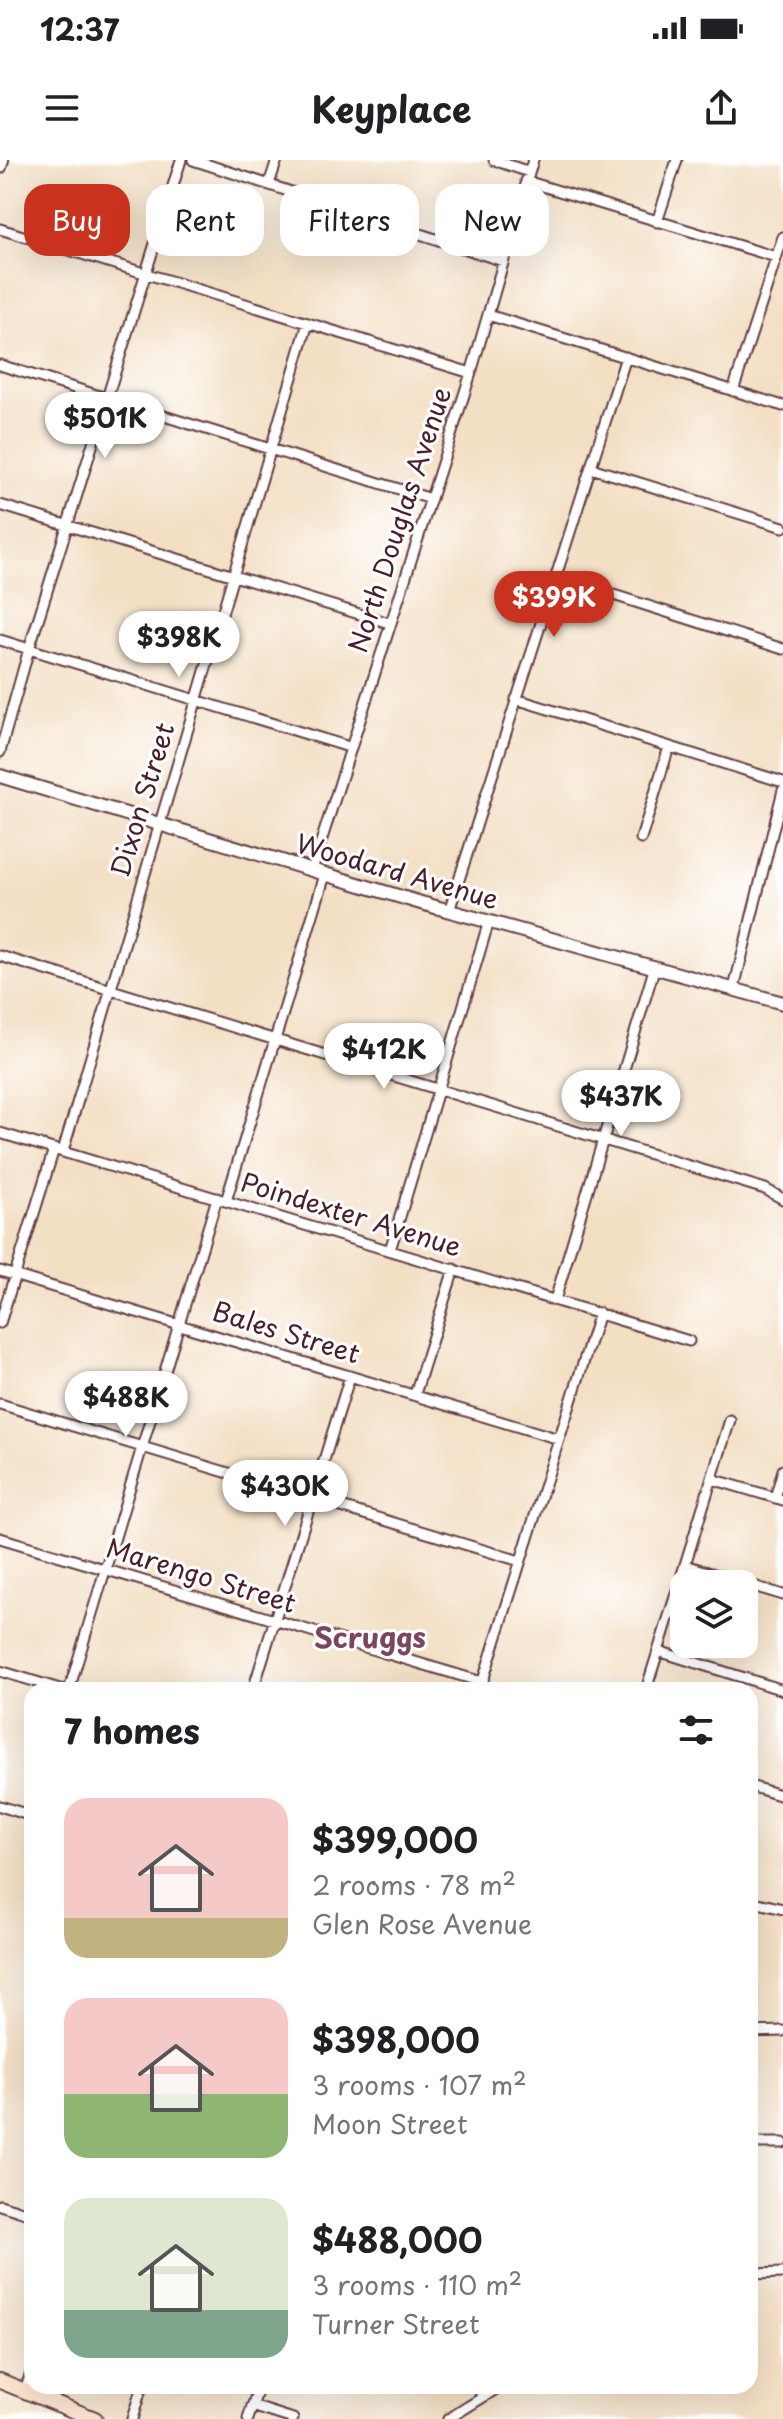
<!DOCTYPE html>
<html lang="en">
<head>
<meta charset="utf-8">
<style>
	body { margin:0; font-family:"Playpen Sans",sans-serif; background:#f6f6f6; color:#202124; height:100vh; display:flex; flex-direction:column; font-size:30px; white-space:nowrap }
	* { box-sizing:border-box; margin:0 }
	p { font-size:26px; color:#757577 }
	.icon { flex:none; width:44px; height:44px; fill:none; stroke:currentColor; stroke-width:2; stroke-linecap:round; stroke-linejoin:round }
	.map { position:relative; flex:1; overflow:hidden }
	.drawer { position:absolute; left:24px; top:1522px; width:734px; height:712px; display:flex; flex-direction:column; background:#fff; border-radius:24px; box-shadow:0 8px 32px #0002 }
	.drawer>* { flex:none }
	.hud { position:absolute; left:24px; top:24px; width:736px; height:72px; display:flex; gap:16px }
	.tools { position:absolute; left:670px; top:1410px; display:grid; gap:16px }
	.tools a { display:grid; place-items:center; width:88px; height:88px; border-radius:16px; background:#fff; box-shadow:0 8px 32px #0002; font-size:40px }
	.price { position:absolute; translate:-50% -68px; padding:0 18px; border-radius:28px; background:#fff; color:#222; font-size:26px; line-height:52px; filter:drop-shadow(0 2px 4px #0008) }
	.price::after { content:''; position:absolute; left:50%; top:48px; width:24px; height:18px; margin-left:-12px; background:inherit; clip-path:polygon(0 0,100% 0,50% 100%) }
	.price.active { background:#c8321e; color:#fff }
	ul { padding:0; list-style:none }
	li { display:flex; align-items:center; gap:24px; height:200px; padding:0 40px }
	li span { display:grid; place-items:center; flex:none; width:224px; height:160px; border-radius:24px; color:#555 }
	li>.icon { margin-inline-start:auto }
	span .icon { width:96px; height:96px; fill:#fffc; stroke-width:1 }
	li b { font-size:34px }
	h2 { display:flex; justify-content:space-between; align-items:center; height:96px; padding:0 40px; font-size:34px }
	.tag { padding:0 28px; border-radius:24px; background:#fff; box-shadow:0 8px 32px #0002; font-size:28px; line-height:72px }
	.tag.active { background:#c8321e; color:#fff }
	.status { display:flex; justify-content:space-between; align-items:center; height:56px; padding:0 40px; background:#fff; direction:ltr }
	.status svg { height:22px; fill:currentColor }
	header { display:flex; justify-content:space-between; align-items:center; height:104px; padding:0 40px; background:#fff; font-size:36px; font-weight:700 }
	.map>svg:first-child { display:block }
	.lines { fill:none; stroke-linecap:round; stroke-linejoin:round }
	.minor-casing { stroke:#633c42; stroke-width:13 }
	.tertiary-casing { stroke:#633c42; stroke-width:16 }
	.secondary-casing { stroke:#633c42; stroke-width:18 }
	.minor { stroke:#fff; stroke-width:9 }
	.tertiary { stroke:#fff; stroke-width:12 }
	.secondary { stroke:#fce5d0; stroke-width:14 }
	.labels { text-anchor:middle; stroke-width:6; stroke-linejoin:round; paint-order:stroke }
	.street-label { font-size:26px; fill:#4a1f2b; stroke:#fff }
	.neighbourhood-label { font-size:28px; font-weight:bold; fill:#7a4660; stroke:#fff }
</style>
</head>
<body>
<div class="status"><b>12:37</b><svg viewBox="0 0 49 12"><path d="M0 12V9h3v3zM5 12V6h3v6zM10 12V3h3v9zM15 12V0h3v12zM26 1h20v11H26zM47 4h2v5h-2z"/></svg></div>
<header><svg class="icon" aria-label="menu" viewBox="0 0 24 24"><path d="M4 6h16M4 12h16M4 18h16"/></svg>Keyplace<svg class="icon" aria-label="share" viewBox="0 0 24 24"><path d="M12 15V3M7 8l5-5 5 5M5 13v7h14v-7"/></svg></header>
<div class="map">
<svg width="783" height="2259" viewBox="0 0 783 2259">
	<rect width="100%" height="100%" fill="#fff"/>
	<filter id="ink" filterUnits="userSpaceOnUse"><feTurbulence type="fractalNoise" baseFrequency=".0125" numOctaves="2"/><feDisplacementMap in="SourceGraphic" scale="16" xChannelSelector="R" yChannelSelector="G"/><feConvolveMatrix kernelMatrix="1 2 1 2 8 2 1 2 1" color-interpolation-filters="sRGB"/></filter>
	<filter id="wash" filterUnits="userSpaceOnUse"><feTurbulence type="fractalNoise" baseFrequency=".006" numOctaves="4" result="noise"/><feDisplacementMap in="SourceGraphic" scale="32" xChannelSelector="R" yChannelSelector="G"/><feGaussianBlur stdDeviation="1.8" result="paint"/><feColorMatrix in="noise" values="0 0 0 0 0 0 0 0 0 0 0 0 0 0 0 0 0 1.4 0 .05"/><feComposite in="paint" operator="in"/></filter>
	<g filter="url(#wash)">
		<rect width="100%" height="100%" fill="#f3dfc4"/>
	</g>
	<g filter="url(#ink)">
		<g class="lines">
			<defs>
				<path id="minor" d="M193 0 503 101
					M494 0 529 12
					M526 21 776 97
					M269 24 277 0
					M657 62 677 0
					M0 69 471 213
					M488 155 783 246
					M0 205 431 339
					M733 231 783 77
					M591 308 783 367
					M0 345 389 463
					M557 417 783 489
					M0 480 349 587
					M516 539 783 622
					M0 592 29 489 181 0
					M641 679 669 587
					M312 710 471 213 533 0
					M449 751 626 197
					M0 796 765 1029 783 1039
					M734 828 783 630
					M0 973 689 1181
					M63 991 308 163
					M226 1041 325 715
					M390 1090 489 761
					M0 1111 559 1279
					M555 1140 655 806
					M0 1163 54 989
					M415 1234 454 1109
					M0 1244 520 1401
					M712 1319 783 1340
					M775 1338 783 1310
					M0 1378 482 1522
					M685 1405 783 1435
					M658 1491 783 1530
					M0 1511 63 1530
					M69 1530 217 1038
					M253 1530 350 1216
					M480 1530 599 1153
					M646 1530 730 1260
					M750 1626 783 1636
					M0 1646 32 1656
					M750 1741 783 1749
					M750 1872 783 1871
					M750 1983H783
					M0 2045 32 2055
					M750 2114 783 2113
					M477 2226 483 2237
					M25 2231 32 2209
					M252 2246 293 2259
					M132 2259 142 2226
					M248 2259 259 2226
					M448 2259 501 2226"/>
				<path id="tertiary" d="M0 7 2 0
					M0 616 421 743 783 843"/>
				<path id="secondary" d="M0 2221 95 2259"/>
			</defs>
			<!-- minor casing -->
			<use href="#minor" class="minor-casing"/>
			<!-- tertiary casing -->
			<use href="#tertiary" class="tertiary-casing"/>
			<!-- secondary casing -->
			<use href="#secondary" class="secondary-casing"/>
			<!-- minor -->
			<use href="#minor" class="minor"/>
			<!-- tertiary -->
			<use href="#tertiary" class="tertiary"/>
			<!-- secondary -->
			<use href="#secondary" class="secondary"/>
		</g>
	</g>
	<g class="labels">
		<!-- street labels -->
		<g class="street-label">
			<text transform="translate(400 360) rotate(-72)" y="9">North Douglas Avenue</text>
			<text transform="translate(143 640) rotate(-73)" y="9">Dixon Street</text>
			<text transform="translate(397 712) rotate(16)" y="9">Woodard Avenue</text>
			<text transform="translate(351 1055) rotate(17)" y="9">Poindexter Avenue</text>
			<text transform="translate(286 1173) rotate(17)" y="9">Bales Street</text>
			<text transform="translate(201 1416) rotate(17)" y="9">Marengo Street</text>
		</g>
		<!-- neighbourhood labels -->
		<g class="neighbourhood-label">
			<text x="370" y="1488">Scruggs</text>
		</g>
	</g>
</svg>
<div class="tools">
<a><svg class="icon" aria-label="layers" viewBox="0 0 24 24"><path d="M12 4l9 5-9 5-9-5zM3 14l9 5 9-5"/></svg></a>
</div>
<b class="price" style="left:105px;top:300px">$501K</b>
<b class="price active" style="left:554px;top:479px">$399K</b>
<b class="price" style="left:179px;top:519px">$398K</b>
<b class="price" style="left:384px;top:931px">$412K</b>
<b class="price" style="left:621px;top:978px">$437K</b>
<b class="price" style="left:126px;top:1279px">$488K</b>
<b class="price" style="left:285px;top:1368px">$430K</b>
<div class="hud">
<a class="tag active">Buy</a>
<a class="tag">Rent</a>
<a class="tag">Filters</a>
<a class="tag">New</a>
</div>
<section class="drawer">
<h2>7 homes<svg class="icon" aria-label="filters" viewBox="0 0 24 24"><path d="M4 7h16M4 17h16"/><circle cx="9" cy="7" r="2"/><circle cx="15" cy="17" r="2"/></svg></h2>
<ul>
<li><span style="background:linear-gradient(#f6c9c9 75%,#c2b280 0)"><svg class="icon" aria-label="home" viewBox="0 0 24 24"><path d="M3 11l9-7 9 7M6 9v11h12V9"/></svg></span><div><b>$399,000</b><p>2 rooms · 78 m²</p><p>Glen Rose Avenue</p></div></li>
<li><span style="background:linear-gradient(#f6c9c9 60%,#8fb573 0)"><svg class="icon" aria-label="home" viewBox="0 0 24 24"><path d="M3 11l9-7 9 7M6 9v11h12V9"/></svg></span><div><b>$398,000</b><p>3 rooms · 107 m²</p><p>Moon Street</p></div></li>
<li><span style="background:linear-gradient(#dfe7d0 70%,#7fa58c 0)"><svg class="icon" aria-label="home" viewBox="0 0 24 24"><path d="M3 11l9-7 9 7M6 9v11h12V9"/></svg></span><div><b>$488,000</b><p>3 rooms · 110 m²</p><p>Turner Street</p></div></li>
</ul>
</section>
</div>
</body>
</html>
